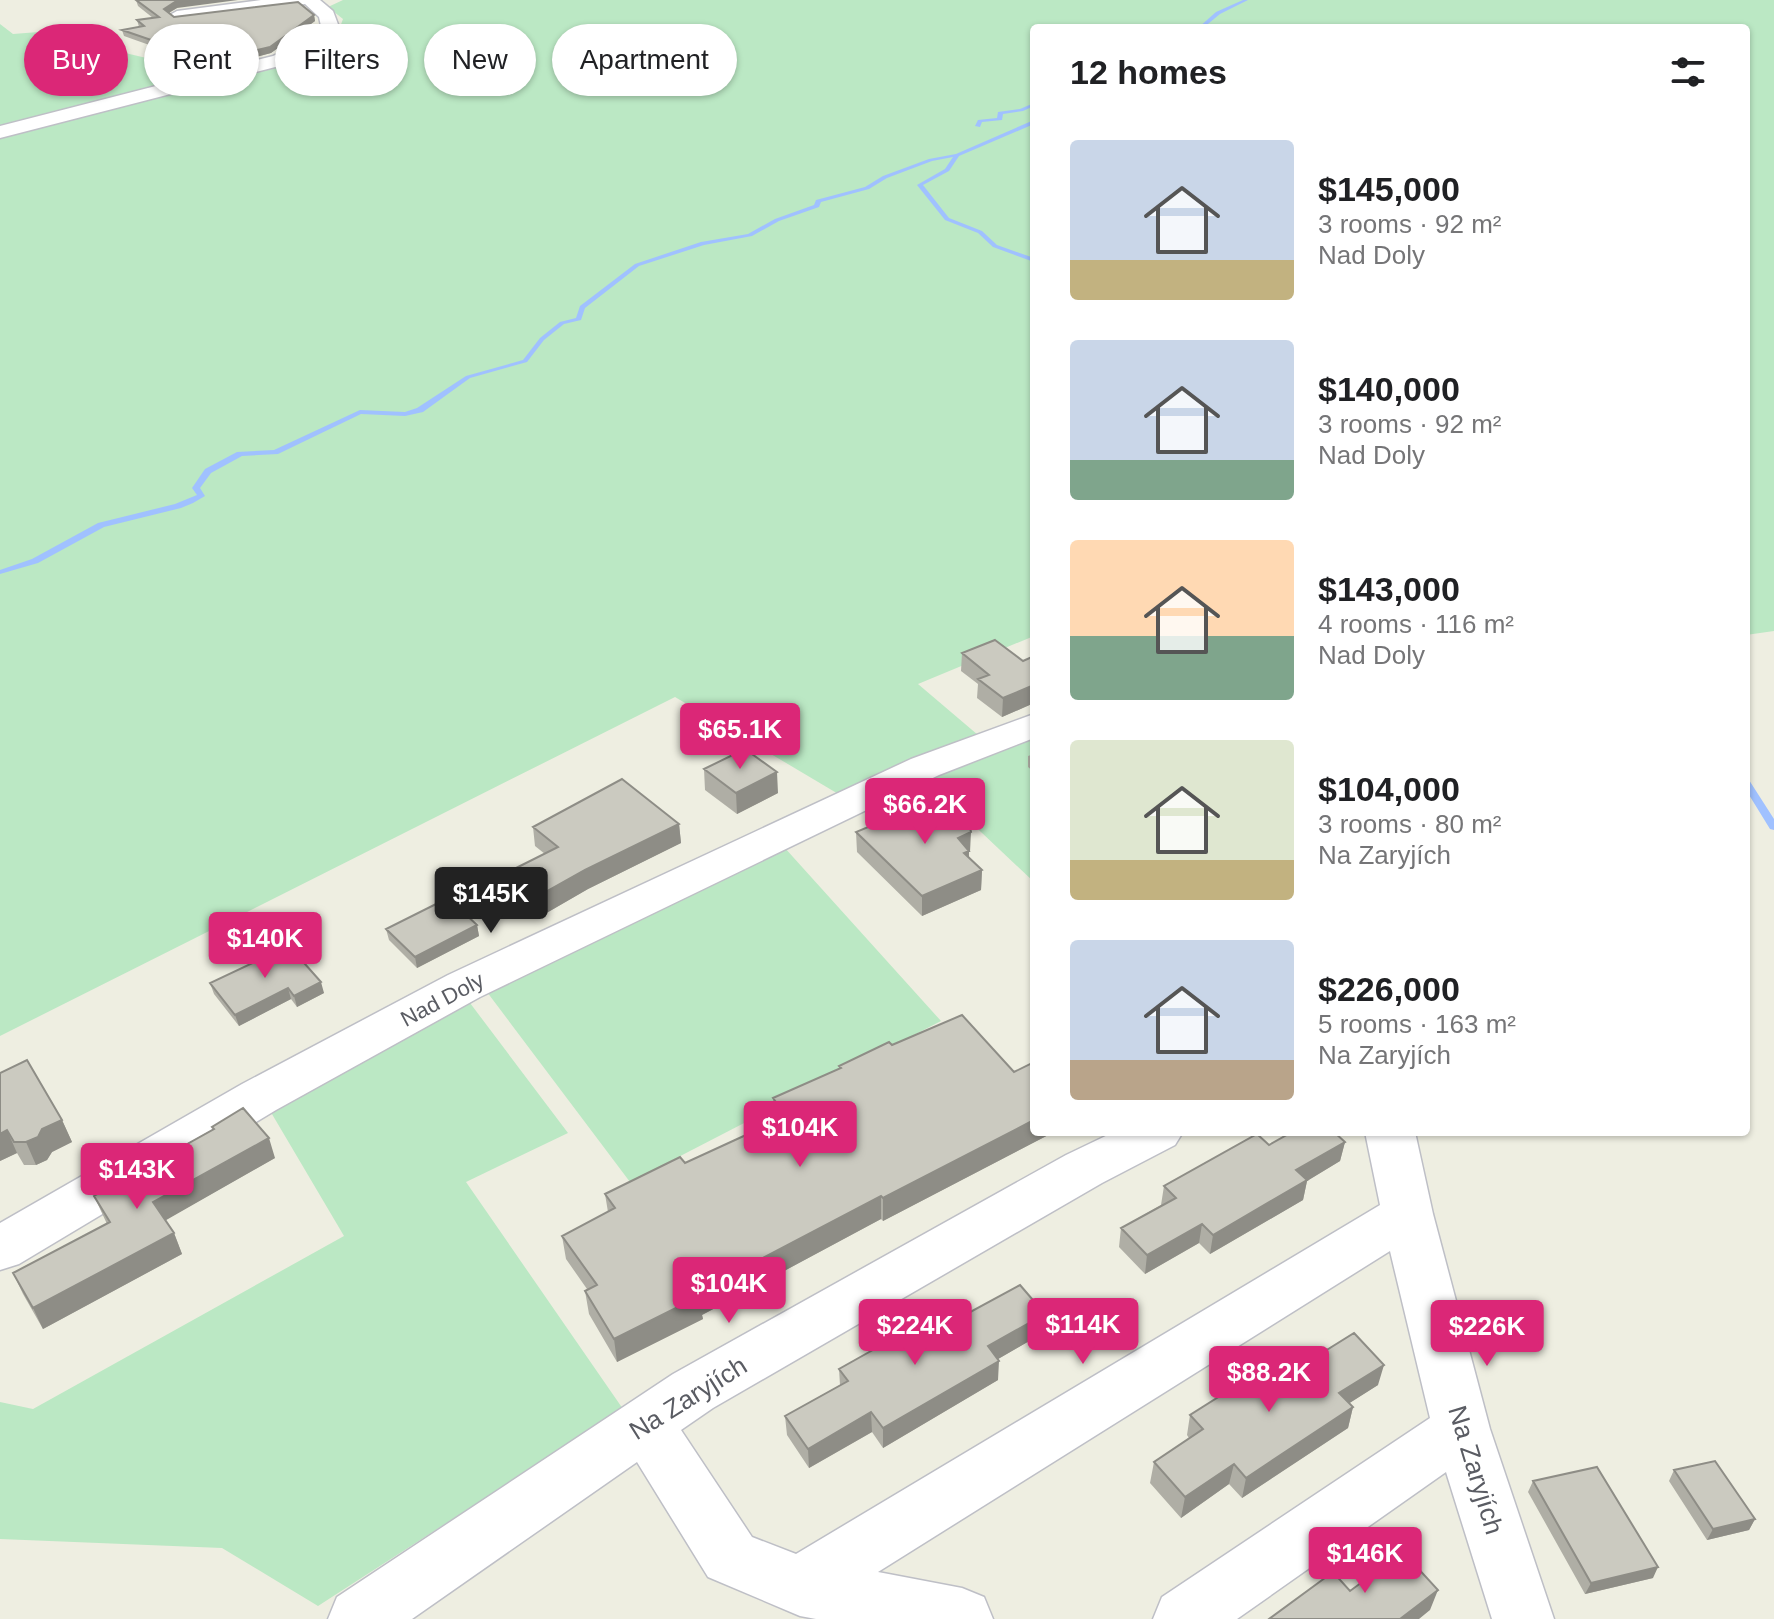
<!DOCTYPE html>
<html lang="en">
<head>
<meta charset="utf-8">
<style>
	body { margin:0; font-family:Helvetica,sans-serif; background:#f2f2f2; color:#202124; height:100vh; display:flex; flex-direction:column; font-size:30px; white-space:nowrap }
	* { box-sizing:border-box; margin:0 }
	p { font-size:26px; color:#757577 }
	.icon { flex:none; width:44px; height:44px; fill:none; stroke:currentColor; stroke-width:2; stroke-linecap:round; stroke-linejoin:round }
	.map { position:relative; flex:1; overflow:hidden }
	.side { position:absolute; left:1030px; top:24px; width:720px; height:1112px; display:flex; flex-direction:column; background:#fff; border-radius:8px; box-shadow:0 2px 6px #0004 }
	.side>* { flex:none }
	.banner { position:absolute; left:24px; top:24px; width:760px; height:72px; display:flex; gap:16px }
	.price { position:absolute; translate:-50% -68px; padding:0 18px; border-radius:8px; background:#db2777; color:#fff; font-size:26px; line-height:52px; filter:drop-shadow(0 2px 4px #0008) }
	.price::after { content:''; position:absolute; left:50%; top:48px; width:24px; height:18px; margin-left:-12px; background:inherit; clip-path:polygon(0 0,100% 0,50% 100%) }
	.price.on { background:#222; color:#fff }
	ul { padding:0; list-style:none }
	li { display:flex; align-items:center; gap:24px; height:200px; padding:0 40px }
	li span { display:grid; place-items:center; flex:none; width:224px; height:160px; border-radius:8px; color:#555 }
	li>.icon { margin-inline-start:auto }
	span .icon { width:96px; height:96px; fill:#fffc; stroke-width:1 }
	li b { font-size:34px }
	h2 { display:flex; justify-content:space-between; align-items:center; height:96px; padding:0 40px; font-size:34px }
	.chip { padding:0 28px; border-radius:36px; background:#fff; box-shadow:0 2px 6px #0004; font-size:28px; line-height:72px }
	.chip.on { background:#db2777; color:#fff }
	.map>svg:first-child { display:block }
	.green { fill:#bbe8c4 }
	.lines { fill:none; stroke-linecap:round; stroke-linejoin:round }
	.stream { fill:#a0c1ff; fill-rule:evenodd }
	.minor-casing { stroke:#bebfc6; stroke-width:3 }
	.minor { fill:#fff; fill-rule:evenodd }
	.wall { fill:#afaea5 }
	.shaded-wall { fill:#8e8d86 }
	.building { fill:#cbcac0; stroke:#8e8d86; stroke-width:2 }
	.labels { text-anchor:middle; stroke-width:6; stroke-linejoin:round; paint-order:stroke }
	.street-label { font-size:22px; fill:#5a5c63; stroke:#fff }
	.near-street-label { font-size:26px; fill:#5a5c63; stroke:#fff }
</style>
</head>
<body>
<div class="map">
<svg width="1774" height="1619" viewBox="0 0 1774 1619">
	<rect width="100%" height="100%" fill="#eeeee1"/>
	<!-- green -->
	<path class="green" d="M343 0H1774V631L1746 635V28H1034V636L918 684 978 735 840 795 675 697 0 1036V138L255 73 314 53 336 38 343 19 328 7Z
		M0 24 13 34 77 29 104 48 210 73 0 125Z
		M1034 737V882L926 780Z
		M784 847 941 1021 630 1182 487 992Z
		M467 999 568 1133 466 1182 623 1409 318 1606 222 1548 0 1539V1402L33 1409 344 1236 269 1109Z"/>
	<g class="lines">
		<!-- stream -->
		<path class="stream" d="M1243 0H1248L1220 14 1203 28H1198L1216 12Z
			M1034 103V106L1023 111 1003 114 1002 120 982 122 980 127 975 126 978 120 997 118 998 112 1020 109Z
			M1034 120V124L959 156 949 171 923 185 949 218 982 231 997 245 1034 258V262L993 247 978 233 945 220 917 185 945 169 953 157 932 161 887 178 869 189 821 202 819 207 779 221 752 236 704 245 639 266 585 308 581 320 564 324 544 340 527 362 470 378 423 412 405 416 361 414 278 454 242 456 211 473 200 488 205 496 193 503 181 508 104 527 38 563 0 574V570L32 559 98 523 175 504 197 495 192 488 205 469 237 452 274 450 360 410 405 412 417 408 466 376 523 360 540 338 560 322 576 318 580 306 635 264 701 242 748 234 775 219 814 205 816 200 865 187 883 176 929 159 956 154Z
			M1746 779 1749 780 1774 819V830L1770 829 1746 790Z"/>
		<defs>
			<path id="minor" d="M261 0H320L333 11 339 27 315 51 287 64 0 138V126L273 56 303 43 321 26 319 17 305 4 177 21 168 16 177 11Z
				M1034 714V738L939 775 480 997 276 1110 19 1264 0 1270V1223L242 1084 448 975 911 759Z
				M1114 1132H1183L1175 1145 1102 1183 713 1408 681 1430 752 1537 796 1554 1380 1205 1365 1132H1415L1433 1214 1490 1429 1554 1619H1492L1446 1472 1237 1619H1153L1162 1597 1430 1418 1390 1251 878 1572 962 1588 984 1597 993 1619H816L800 1616 708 1577 637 1462 412 1619H328L337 1597 673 1374 1066 1155Z"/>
		</defs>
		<!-- minor casing -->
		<use href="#minor" class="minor-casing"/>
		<!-- minor -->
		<use href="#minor" class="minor"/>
	</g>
	<!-- wall -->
	<path class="wall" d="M136 0 177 8 169 13 174 17 314 15 315 21 271 53 214 68 124 36 122 30 139 27 137 20 153 18 138 6Z
		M962 653 1023 661 1034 656V703L1002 717 977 698 978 684 961 671Z
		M1034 754V772L1028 767V756Z
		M704 769 778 793 737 814 705 790Z
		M921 815 970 852H969V858L982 870 981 890 922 916 857 852 856 832Z
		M679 824 681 843 588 889 543 915 515 890 512 870 545 854 535 846 533 827Z
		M477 925 479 936 417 968 389 940 386 929Z
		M289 946 324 993 297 1007 291 999 239 1026 214 994 210 983Z
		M892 1045 1034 1132H1054L883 1221 881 1219 702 1315 703 1319 617 1362 589 1314 585 1291 587 1289 566 1259 562 1236 608 1212 605 1194 685 1163 749 1133 748 1114 773 1103V1098L839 1069V1066Z
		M0 1073 62 1120 72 1142 52 1152 47 1160 36 1165H24L17 1153 0 1161Z
		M212 1127 275 1158 165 1220 174 1233 182 1254 43 1329 23 1294 13 1273 107 1224 94 1196 213 1129Z
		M1345 1142 1340 1161 1307 1181 1303 1200 1210 1254 1199 1243 1145 1274 1119 1247 1121 1228 1161 1205 1164 1186 1269 1145Z
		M1045 1314 1043 1333 998 1359V1380L883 1448 872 1432 809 1468 787 1435 785 1416 840 1385 839 1369 963 1316Z
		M1309 1361 1378 1385 1349 1403 1353 1407 1348 1428 1242 1498 1229 1484 1181 1518 1150 1483 1154 1462 1189 1438 1187 1435 1190 1415Z
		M1674 1470 1755 1519 1749 1530 1707 1540 1669 1481Z
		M1533 1481 1653 1578 1585 1594 1528 1492Z"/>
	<!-- shaded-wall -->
	<path class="shaded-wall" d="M189 0H238L177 8 165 15 164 9 175 2Z
		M314 15 315 21 271 53 214 68 212 61Z
		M1034 685V703L1002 717 1003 698Z
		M777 772 778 793 737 814 736 793Z
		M679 824 681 843 588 889 543 915 540 895 585 870Z
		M971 832 970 852H969L968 871 958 838Z
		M982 870 981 890 922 916V896Z
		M477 925 479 936 417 968 415 957Z
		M321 982 324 993 297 1007 294 996Z
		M288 988 291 999 239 1026 235 1015Z
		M62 1120 72 1142 52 1152 47 1160 36 1165 26 1142 42 1129Z
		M1034 1120V1132H1054L883 1221V1198Z
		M7 1130 17 1153 0 1161V1134Z
		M1524 1132H1538L1523 1136Z
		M269 1138 275 1158 161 1223 153 1202Z
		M1345 1142 1340 1161 1307 1181 1303 1200 1210 1254 1213 1235 1296 1170Z
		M881 1196V1219L702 1315 703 1319 617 1362 614 1339 698 1292Z
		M1202 1224 1199 1243 1145 1274 1147 1255Z
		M174 1233 182 1254 43 1329 33 1308Z
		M1045 1314 1043 1333 986 1366 988 1346Z
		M999 1361 998 1380 883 1448V1428Z
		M1384 1365 1378 1385 1334 1413 1339 1393Z
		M1353 1407 1348 1428 1242 1498 1246 1478Z
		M871 1412 872 1432 809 1468 808 1449Z
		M1234 1464 1229 1484 1181 1518 1185 1497Z
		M1755 1519 1749 1530 1707 1540 1713 1529Z
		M1658 1567 1653 1578 1585 1594 1591 1583Z
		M1438 1590 1430 1610 1419 1619H1400Z"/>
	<!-- building -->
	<path class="building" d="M136 0H189L175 2 164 9 174 17 298 2 314 15 270 47 212 61 122 30 144 26 137 20 159 17Z
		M995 640 1023 661 1034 656V685L1003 698 978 679 989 675 962 653Z
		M745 749 777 772 736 793 704 769Z
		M622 779 679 824 585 870 540 895 512 870 558 847 533 827Z
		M955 800 965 808 971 832 958 838 969 851 964 853 982 870 922 896 856 832 914 808 921 815Z
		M448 898 477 925 415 957 386 929Z
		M289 946 321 982 294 996 288 988 235 1015 210 983Z
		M962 1015 1014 1072 1034 1062V1120L883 1198 881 1196 698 1292 700 1296 614 1339 585 1291 597 1285 562 1236 615 1208 605 1194 680 1157 685 1163 759 1129 748 1114 776 1102 773 1098 841 1068 839 1066 889 1042 892 1045Z
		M27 1060 62 1120 42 1129 38 1137 26 1142H14L7 1130 0 1134V1073Z
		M243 1108 269 1138 153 1202 174 1233 33 1308 13 1273 110 1222 94 1196 214 1129 212 1127Z
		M1292 1132H1334L1345 1142 1296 1170 1307 1180 1213 1235 1202 1224 1147 1255 1121 1228 1176 1198 1164 1186 1257 1134 1269 1145Z
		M1020 1285 1045 1314 988 1346 999 1361 883 1428 871 1412 808 1449 785 1416 848 1381 839 1369 953 1305 963 1316Z
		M1354 1333 1384 1365 1339 1393 1353 1407 1246 1478 1234 1464 1185 1497 1154 1462 1203 1429 1190 1415 1296 1348 1309 1361Z
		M1715 1461 1755 1519 1713 1529 1674 1470Z
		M1597 1467 1658 1567 1591 1583 1533 1481Z
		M1403 1552 1438 1590 1400 1619H1269L1333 1572 1350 1591Z"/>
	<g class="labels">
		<!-- street labels -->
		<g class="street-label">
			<text transform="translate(442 999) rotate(-28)" y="8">Nad Doly</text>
		</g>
		<!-- near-street labels -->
		<g class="near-street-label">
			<text transform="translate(688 1398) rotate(-32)" y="9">Na Zaryjích</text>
			<text transform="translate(1476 1470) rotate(73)" y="9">Na Zaryjích</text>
		</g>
	</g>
</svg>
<b class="price" style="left:740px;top:771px">$65.1K</b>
<b class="price" style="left:925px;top:846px">$66.2K</b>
<b class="price on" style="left:491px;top:935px">$145K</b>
<b class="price" style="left:265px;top:980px">$140K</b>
<b class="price" style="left:800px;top:1169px">$104K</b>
<b class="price" style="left:137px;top:1211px">$143K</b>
<b class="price" style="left:729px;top:1325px">$104K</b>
<b class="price" style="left:1083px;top:1366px">$114K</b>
<b class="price" style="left:915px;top:1367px">$224K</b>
<b class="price" style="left:1487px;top:1368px">$226K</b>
<b class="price" style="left:1269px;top:1414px">$88.2K</b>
<b class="price" style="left:1365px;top:1595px">$146K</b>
<div class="banner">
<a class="chip on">Buy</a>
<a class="chip">Rent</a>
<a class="chip">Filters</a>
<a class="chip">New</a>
<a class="chip">Apartment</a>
</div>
<section class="side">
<h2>12 homes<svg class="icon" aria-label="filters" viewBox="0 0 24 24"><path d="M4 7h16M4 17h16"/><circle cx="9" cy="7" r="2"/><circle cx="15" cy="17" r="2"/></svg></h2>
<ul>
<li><span style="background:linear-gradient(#c9d6e8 75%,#c2b280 0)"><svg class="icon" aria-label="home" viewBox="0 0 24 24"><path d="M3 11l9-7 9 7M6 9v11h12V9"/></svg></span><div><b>$145,000</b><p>3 rooms · 92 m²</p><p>Nad Doly</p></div></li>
<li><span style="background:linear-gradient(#c9d6e8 75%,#7fa58c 0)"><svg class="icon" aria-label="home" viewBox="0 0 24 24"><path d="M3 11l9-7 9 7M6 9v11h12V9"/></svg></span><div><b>$140,000</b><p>3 rooms · 92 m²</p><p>Nad Doly</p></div></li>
<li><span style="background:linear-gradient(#ffd9b3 60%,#7fa58c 0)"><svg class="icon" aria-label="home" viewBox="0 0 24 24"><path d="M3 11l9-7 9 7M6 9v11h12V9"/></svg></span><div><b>$143,000</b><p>4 rooms · 116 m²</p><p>Nad Doly</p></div></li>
<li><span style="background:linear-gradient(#dfe7d0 75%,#c2b280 0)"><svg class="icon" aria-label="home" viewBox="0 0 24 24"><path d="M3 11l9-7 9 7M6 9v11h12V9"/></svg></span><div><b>$104,000</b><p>3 rooms · 80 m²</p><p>Na Zaryjích</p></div></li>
<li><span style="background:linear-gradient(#c9d6e8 75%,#b9a48a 0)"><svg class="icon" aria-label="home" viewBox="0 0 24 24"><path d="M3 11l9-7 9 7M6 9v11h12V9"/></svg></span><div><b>$226,000</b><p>5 rooms · 163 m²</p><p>Na Zaryjích</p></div></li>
</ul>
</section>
</div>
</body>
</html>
